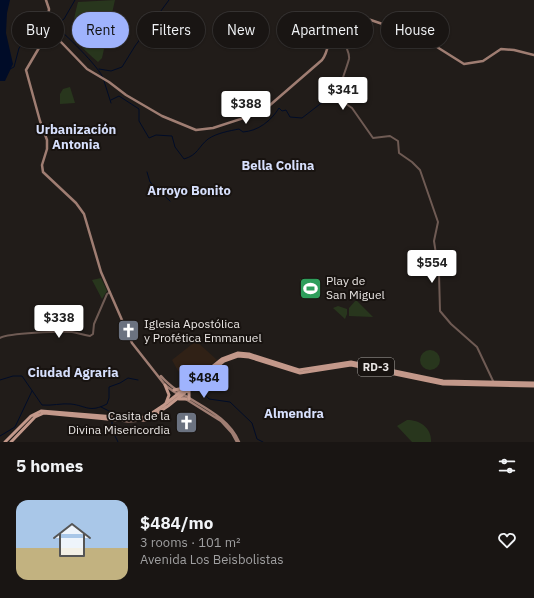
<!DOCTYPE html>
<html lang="en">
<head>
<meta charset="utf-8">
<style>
	body { margin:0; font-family:"IBM Plex Sans",sans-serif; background:#262221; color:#f1f3f6; height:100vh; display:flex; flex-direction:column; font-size:15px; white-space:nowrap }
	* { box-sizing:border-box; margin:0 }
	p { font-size:13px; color:#9f9fa0 }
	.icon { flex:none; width:22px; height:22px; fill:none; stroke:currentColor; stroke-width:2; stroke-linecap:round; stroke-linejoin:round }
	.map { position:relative; height:442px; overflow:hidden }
	.details { display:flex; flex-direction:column; background:#191513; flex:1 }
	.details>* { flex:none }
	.top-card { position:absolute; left:12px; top:12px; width:510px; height:36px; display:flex; gap:8px }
	.price { position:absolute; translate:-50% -34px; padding:0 9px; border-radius:4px; background:#fff; color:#222; font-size:13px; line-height:26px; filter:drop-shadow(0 1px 2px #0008) }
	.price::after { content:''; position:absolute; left:50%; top:24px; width:12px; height:9px; margin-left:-6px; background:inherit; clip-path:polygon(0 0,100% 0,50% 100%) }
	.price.on { background:#9fb3fd; color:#111 }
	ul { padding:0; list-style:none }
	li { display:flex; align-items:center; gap:12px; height:100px; padding:0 16px }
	li span { display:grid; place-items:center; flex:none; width:112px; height:80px; border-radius:12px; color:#555 }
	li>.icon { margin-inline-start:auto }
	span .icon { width:48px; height:48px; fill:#fffc; stroke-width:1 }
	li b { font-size:17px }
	h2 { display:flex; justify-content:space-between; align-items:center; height:48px; padding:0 16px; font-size:17px }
	.pill { padding:0 14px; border-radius:18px; background:#191513; box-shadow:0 1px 3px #0004,0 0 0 1px #373433; font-size:14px; line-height:36px }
	.pill.on { background:#9fb3fd; color:#111 }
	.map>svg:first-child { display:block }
	.commercial { fill:#302116 }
	.green { fill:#28361d }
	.water { fill:#000c28 }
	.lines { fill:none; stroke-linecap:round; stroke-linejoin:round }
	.stream { stroke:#000c28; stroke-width:1 }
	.tertiary { stroke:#6f5b54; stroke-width:2 }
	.secondary { stroke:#9f7d72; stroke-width:2.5 }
	.primary { stroke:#c3988a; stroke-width:3 }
	.labels { text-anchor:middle; stroke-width:4; stroke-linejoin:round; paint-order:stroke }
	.shield { fill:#181310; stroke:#aba7a4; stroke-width:1 }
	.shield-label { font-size:11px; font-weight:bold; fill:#eae6e4 }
	.poi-label { font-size:12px; fill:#eae6e4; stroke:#181310; text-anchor:start }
	.neighbourhood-label { font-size:13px; font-weight:bold; fill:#d7e0fd; stroke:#181310 }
</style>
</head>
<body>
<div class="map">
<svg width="534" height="442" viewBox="0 0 534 442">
	<rect width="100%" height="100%" fill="#211c19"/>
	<!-- commercial -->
	<path class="commercial" d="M196 341 217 360 194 379 178 371 172 360Z"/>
	<!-- green -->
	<path class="green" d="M115 0 102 58 98 62C73 40 69 36 78 2Z
		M70 87 75 103 60 104V94L63 89Z
		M101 278 107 291 102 299 92 280Z
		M300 279 319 280 317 299C305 297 300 291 300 279Z
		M356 300 373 317 349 316V308Z
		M338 306 347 309V314L345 319 333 308Z
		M420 360a10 10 0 1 1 20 0a10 10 0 1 1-20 0Z
		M407 420C420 420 432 428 431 442H412L397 426Z"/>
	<!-- water -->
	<path class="water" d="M0 0H10L7 13 6 33 13 64 5 81H0Z"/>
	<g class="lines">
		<!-- stream -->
		<path class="stream" d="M53 24H57L64 19 75 0
			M10 69 14 67 19 48 40 24C44 24 50 23 53 25 62 30 101 69 103 78
			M99 69 111 71 122 67 135 46 169 0
			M104 81 111 103
			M111 100 119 96 139 109V121L149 138 156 135 172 136 175 147 184 159C198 155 198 147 208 139 217 133 229 131 239 129L243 132C258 131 271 121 279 108L282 111 286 110 290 117 302 118 324 101H332L336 97V88L333 86 334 80 340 77 347 84 360 83
			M147 172 150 182 170 201
			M188 377 192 382
			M0 380 13 376H22L42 405C51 406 62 403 71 404 87 406 89 413 107 404L109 398V387L120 383 128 378 138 380
			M196 385 209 399 230 402 252 423 257 439 263 442
			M101 407 111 412
			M112 421V430L118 442
			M0 436 15 427 32 391"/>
		<!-- tertiary -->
		<path class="tertiary" d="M350 13C349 20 344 35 345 41 345 48 350 52 349 59 345 74 339 83 339 99L352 108 373 138 390 136 398 141 399 153 412 162 420 170 438 222 434 241 439 274 440 311 451 324 477 347 494 383
			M0 338C8 333 61 331 72 332 78 333 84 335 90 336L93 334 94 324 107 294 110 292"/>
		<!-- secondary -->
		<path class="secondary" d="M46 0 49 9 46 36 26 70 40 121 47 140V149L42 165 43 172 76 203 84 214 101 272 132 343 165 385 173 391 221 421 232 433 237 442
			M46 36 61 42 87 69 109 82 126 95 162 116 196 130 213 128 262 112 322 60C333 47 325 20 350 13L421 37 464 64 483 61 501 49 514 50 534 55
			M161 376C183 402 225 409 239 442"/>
		<!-- primary -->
		<path class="primary" d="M165 385 169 395 166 403
			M174 390 184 388
			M179 399H186
			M189 399V389
			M5 442 31 416 41 411 128 418 146 417 164 405 222 359 238 353 249 354 299 370 351 362 443 381 534 383
			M11 442 35 417 44 413 128 421 147 420 168 406 224 361 238 356 249 357 300 373 351 365 443 384 534 386"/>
	</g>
	<!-- icons -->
	<defs>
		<symbol id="stadium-square" viewBox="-11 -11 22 22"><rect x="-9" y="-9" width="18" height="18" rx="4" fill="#2e9e5b" stroke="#181310"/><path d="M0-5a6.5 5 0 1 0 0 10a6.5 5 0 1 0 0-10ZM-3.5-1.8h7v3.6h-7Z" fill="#fff"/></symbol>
		<symbol id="church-square" viewBox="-11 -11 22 22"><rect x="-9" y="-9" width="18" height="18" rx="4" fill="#6b7280" stroke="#181310"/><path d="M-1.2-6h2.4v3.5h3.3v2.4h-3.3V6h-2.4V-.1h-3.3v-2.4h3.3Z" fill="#fff"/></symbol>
	</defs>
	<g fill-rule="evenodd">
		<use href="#stadium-square" x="298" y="276" width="25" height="25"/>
		<use href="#church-square" x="116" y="318" width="25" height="25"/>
		<use href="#church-square" x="174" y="410" width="25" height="25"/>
	</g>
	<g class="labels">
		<!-- shield labels -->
		<rect class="shield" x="358" y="358" width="36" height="18" rx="3"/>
		<g class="shield-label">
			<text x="376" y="371">RD-3</text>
		</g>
		<!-- poi labels -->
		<g class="poi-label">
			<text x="326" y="285">Play de<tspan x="326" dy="14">San Miguel</tspan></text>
			<text x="144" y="328">Iglesia Apostólica<tspan x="144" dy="14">y Profética Emmanuel</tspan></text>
			<text x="170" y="420" text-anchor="end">Casita de la<tspan x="170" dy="14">Divina Misericordia</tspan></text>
		</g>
		<!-- neighbourhood labels -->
		<g class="neighbourhood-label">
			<text x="76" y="134">Urbanización<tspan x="76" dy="15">Antonia</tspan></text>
			<text x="278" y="170">Bella Colina</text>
			<text x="189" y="195">Arroyo Bonito</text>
			<text x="73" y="377">Ciudad Agraria</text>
			<text x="294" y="418">Almendra</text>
		</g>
	</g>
</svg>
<b class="price" style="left:343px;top:111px">$341</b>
<b class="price" style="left:246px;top:125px">$388</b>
<b class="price" style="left:432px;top:284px">$554</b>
<b class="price" style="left:59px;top:339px">$338</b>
<b class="price on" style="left:204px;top:399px">$484</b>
<div class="top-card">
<a class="pill">Buy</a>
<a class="pill on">Rent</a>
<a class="pill">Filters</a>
<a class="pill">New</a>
<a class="pill">Apartment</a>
<a class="pill">House</a>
</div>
</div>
<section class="details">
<h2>5 homes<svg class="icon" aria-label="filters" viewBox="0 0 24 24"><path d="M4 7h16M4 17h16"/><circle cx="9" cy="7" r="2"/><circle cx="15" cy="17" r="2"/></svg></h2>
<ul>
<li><span style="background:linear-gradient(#a9c7e8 60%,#c2b280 0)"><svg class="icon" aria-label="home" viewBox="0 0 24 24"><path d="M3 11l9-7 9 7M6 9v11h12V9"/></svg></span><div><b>$484/mo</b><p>3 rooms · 101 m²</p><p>Avenida Los Beisbolistas</p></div><svg class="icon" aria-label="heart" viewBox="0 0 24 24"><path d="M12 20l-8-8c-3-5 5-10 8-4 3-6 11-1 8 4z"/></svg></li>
</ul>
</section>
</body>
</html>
